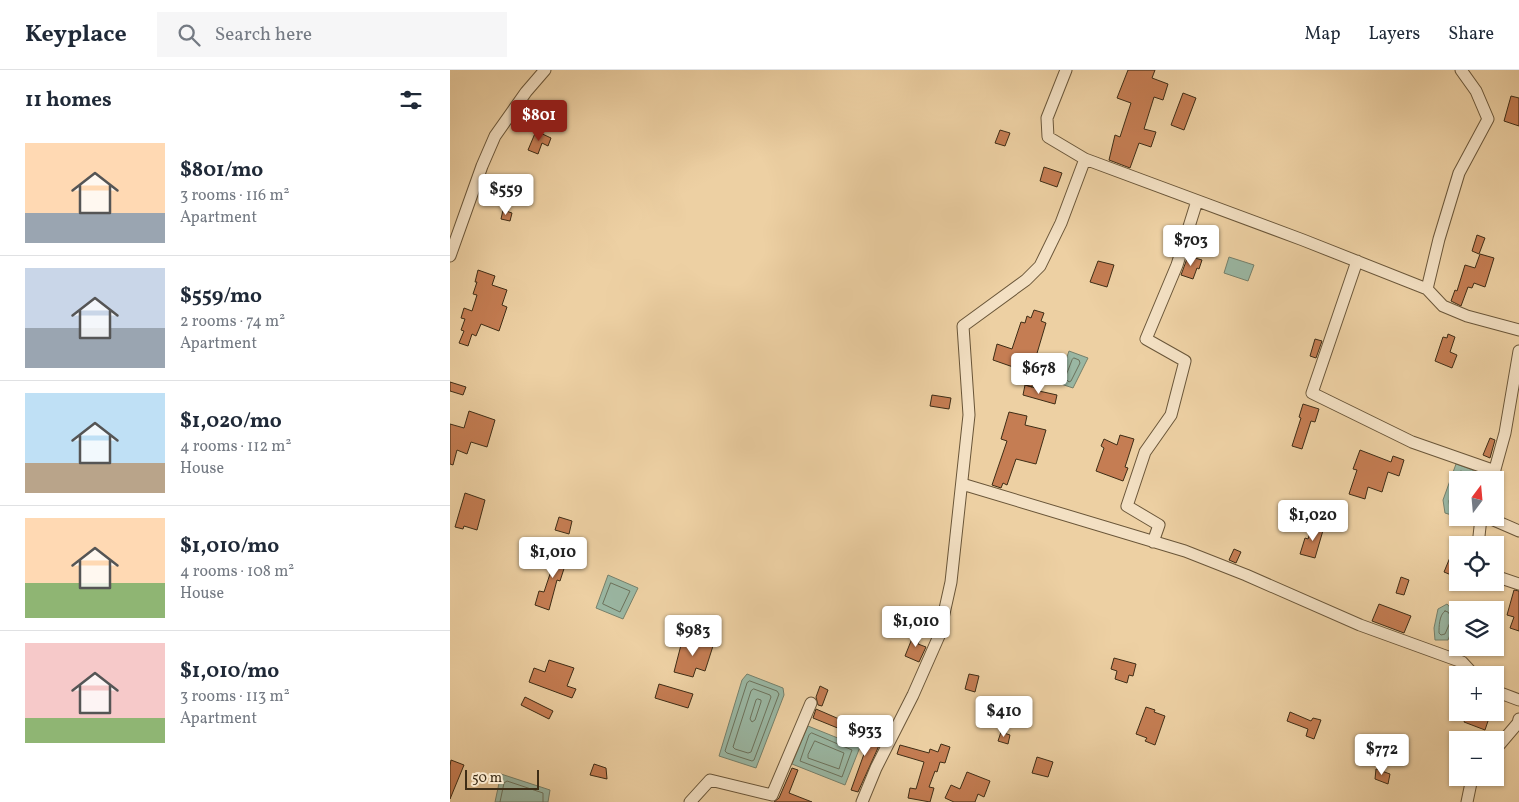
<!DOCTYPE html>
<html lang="en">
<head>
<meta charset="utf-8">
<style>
	body { margin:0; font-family:Vollkorn,serif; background:#f6f6f7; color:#1f2937; height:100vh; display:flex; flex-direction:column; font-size:19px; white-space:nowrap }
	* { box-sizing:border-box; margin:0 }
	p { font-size:16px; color:#747a83 }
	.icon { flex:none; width:28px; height:28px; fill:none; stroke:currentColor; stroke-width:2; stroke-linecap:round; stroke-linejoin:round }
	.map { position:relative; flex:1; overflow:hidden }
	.drawer { display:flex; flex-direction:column; background:#fff; width:450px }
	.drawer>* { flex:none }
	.needle { width:32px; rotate:16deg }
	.controls { position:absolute; left:999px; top:401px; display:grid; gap:10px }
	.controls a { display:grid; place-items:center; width:55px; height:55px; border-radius:0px; background:#fff; box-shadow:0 1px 4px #0004; font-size:25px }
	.scale { position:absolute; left:15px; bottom:12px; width:74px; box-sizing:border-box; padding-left:5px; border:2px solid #3e2d16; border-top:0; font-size:14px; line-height:18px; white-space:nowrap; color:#3e2d16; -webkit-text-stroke:4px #f3e0c3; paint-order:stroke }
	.price { position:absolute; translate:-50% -42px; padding:0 11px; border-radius:5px; background:#fff; color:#222; font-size:16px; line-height:32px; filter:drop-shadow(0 1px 2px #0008) }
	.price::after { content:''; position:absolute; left:50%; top:30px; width:15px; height:11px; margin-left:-8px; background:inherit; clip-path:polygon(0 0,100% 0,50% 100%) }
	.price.selected { background:#8f2418; color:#fff }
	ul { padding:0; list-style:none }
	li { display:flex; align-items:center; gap:15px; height:125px; padding:0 25px }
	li+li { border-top:1px solid #e0e1e3 }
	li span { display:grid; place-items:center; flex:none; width:140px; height:100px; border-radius:0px; color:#555 }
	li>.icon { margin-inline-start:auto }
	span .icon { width:60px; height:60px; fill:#fffc; stroke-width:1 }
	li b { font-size:21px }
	h2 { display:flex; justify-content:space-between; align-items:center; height:60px; padding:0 25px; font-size:21px }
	header { display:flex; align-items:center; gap:30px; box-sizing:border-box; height:70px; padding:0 25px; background:#fff; border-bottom:1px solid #e0e1e3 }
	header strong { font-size:24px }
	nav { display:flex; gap:28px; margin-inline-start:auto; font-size:18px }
	.search { width:350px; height:45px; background:#f6f6f7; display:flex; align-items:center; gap:12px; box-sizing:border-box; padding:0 18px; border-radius:0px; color:#747a83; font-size:19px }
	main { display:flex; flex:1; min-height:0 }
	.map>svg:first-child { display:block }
	.water { fill:#9ab7a3; stroke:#75806b }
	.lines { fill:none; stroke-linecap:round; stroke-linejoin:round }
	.shore { stroke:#6c725c; stroke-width:1 }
	.building { fill:#c57d53; stroke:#3e2d16 }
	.minor-casing { stroke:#6a5639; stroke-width:13 }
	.minor { stroke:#f3e0c3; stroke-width:11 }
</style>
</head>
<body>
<header>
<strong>Keyplace</strong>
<div class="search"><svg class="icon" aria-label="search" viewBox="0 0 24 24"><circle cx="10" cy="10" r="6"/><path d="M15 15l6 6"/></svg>Search here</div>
<nav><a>Map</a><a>Layers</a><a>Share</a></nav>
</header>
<main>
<section class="drawer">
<h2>11 homes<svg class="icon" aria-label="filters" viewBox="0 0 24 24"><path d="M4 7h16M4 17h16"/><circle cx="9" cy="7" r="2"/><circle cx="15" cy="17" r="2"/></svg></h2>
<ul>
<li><span style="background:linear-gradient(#ffd9b3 70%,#9aa5b1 0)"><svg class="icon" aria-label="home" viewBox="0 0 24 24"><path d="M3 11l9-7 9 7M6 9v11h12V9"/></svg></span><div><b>$801/mo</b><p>3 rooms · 116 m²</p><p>Apartment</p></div></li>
<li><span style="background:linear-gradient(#c9d6e8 60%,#9aa5b1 0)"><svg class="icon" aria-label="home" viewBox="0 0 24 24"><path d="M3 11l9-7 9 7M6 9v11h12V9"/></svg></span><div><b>$559/mo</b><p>2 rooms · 74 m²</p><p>Apartment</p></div></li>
<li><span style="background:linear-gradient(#bfe0f5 70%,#b9a48a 0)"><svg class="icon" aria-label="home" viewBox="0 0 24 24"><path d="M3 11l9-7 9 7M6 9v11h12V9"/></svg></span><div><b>$1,020/mo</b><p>4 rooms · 112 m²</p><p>House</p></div></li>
<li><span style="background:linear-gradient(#ffd9b3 65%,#8fb573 0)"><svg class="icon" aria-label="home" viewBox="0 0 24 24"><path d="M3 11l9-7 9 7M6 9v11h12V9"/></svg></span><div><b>$1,010/mo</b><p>4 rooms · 108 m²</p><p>House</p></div></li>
<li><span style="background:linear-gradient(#f6c9c9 75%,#8fb573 0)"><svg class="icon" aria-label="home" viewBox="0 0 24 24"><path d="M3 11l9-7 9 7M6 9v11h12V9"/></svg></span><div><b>$1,010/mo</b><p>3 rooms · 113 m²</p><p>Apartment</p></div></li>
</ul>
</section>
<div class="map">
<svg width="1069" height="732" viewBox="0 0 1069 732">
	<rect width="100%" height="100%" fill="#edd0a3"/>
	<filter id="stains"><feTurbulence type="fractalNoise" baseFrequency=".004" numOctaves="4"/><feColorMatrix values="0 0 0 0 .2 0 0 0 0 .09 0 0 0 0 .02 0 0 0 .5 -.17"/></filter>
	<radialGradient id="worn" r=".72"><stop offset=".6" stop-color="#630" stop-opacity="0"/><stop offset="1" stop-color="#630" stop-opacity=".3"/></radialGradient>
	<!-- water -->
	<path class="water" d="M779 187 804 195 798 211 774 203Z
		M619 281 638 288 623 318 608 313Z
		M1006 394 1023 400 1027 409 1008 410V447L995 443 993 430Z
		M158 505 188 518 173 549 146 538Z
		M997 534 1007 545V547L998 570H985L984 558 988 539Z
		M297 604 333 618 334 625 306 698 269 686 292 610Z
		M358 656 410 677 395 715 342 694Z
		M51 704 100 720 98 732H45Z"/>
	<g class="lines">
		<!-- shore -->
		<path class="shore" d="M624 288 629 290 630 293 621 311 619 312 615 308 622 290Z
			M1008 442 1000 439 999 431 1008 402 1011 401 1019 404 1022 410
			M161 513 180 521 170 542 153 534Z
			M995 541 998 542 1002 548 995 564 991 565 989 563C989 557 989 545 995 541Z
			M300 611 327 621 329 624 304 690 302 691 277 683 275 681 297 613Z
			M304 619 320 625 321 627 301 682 298 683 285 679 283 677 301 621Z
			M308 629 311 630V632L305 650 302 652 300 649 306 630Z
			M362 663 402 680 392 707 350 691 359 665Z
			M365 671 394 683 389 699 358 688V685Z
			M50 732 54 713 57 711 93 723V732"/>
	</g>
	<!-- building -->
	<path class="building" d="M678 0H705L702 8 718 14 713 30 704 27 694 59 706 62 701 77 689 73 680 98 659 90 665 65 670 67 681 33 667 28Z
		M733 23 746 28 734 60 721 55Z
		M1061 26 1069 28V56L1054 51Z
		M550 60 560 63 555 76 545 73Z
		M86 61 101 68 98 76 92 73 88 84 78 80Z
		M594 97 612 103 607 117 590 111Z
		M53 140 62 143 60 151 51 149Z
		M1027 165 1035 168 1029 184 1022 181Z
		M1030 184 1044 188 1035 217 1024 213 1022 218 1018 217 1011 236 1001 231 1005 220 1007 221 1015 195 1025 198Z
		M738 186 752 190 749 199 747 198 743 209 731 205Z
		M648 191 664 195 657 217 640 212Z
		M28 200 45 206 42 215 57 220 52 235 57 237 49 261 31 254 26 266 22 264 18 276 9 273 14 261 11 260 15 249 11 248 14 238 22 241 27 225 23 224 27 212H25Z
		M584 240 594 243 591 251 596 253 585 290 589 291 582 317 562 311 566 298 543 290 547 274 562 279 571 252 575 253 577 246 581 248Z
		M998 264 1005 267 1000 282 1007 285 1002 298 985 291 993 267 997 268Z
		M865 269 872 271 866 288 860 286Z
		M0 312 16 317 13 325 0 321Z
		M575 315 589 319V321L607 325 605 334 573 325Z
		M482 325 501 328 499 339 480 336Z
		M853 334 869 339 865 352 861 351 852 379 842 376 851 348 849 347Z
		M19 341 45 350 37 377 21 372 17 384 7 380 3 395 0 394V354L14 358Z
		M559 342 577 346 575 355 596 360 586 394 566 389 557 415 553 413 551 418 542 415 557 371 551 369Z
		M670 365 684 369 675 397 678 398 673 411 646 401 654 378 651 376 654 369 667 375Z
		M1040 368 1045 370 1040 388 1033 385Z
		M910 380 941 392 943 386 954 390 949 406 938 402 932 422 918 417 915 429 899 424 907 400 903 399Z
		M15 423 35 430 27 460 14 456 13 459 5 457Z
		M880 435 892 439 886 455 874 451Z
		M109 447 122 451 119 464 105 460Z
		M863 453 874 457 865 488 850 484 855 468 858 469Z
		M109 477 120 480 110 511 107 510 99 540 85 535 89 521 94 522Z
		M784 479 791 482 786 493 779 490Z
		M1001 485 1008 487V502L1006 507 994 502Z
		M951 507 959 510 954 525 946 523Z
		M1064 520 1069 521V561L1060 558 1064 547 1057 545Z
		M929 534 961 546 954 563 922 551Z
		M465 561 472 563 468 574 476 577 469 592 455 586Z
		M244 566 254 569 253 573 263 576 255 601 246 598 243 607 224 602 231 575 241 577Z
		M664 588 686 594 683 606 679 605 677 613 665 609 667 601 661 599Z
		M99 590 124 598 117 616 126 619 122 628 79 612 84 598 95 602Z
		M519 604 529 606 525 622 515 619Z
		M209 614 243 624 238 638 205 628Z
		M370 616 378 620 372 636 368 635 366 627Z
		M75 627 103 641 99 649 71 635Z
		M696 637 705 640 704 642 715 646 705 675 695 671 697 668 686 664Z
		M366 639 403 655 400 663 363 648Z
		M840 642 861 651 863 648 871 650 864 669 856 666 858 659 837 651Z
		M1018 642H1041L1035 660 1014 652Z
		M405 659 432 669 408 722 401 720 418 673 402 666Z
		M551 662 560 665 558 674 548 671Z
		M491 674 500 677 495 693 490 692 487 702 485 701 479 717 484 718 480 732 458 728 460 718 466 719 474 692 447 684 450 675 479 683 480 679 488 682Z
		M587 687 603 692 598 707 582 703Z
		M1 690 14 695 0 729V696Z
		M144 694 156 698 157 709 140 705Z
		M342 698 348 700 339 723 362 732H324L329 728Z
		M926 699 940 704 938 714 925 709Z
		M517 702 540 711 534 727 528 724 525 732H504L495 728 501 715 510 719Z"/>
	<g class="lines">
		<defs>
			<path id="minor" d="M635 89 853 170 977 219 993 236 1017 246 1069 260
				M0 186 32 96 45 66 76 22 95 0
				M907 191 862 323 962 372 1045 401
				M977 219 989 169 1009 103 1038 49 1026 21 1011 0
				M1042 410 1055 363 1069 281
				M512 414 735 481 796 505 910 555 1012 592 1024 605
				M1039 448 1069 461
				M703 472 709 455 677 436 695 382 721 345 735 291 696 269 727 195 747 131
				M1028 475 1031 448
				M1045 506 1069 514
				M1045 621 1069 630
				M1045 680 1068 653 1069 649
				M240 732 260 710 322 725 361 633
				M412 732 426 698 463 625 489 566 501 512 519 345 513 256 576 210 590 196 611 153 635 89 598 67 597 48 616 0
				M1017 732 1022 708"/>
		</defs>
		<!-- minor casing -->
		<use href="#minor" class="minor-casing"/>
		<!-- minor -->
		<use href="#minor" class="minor"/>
	</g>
	<rect width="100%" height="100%" filter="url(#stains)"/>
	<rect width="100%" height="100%" fill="url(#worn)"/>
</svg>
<div class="controls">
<a><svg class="needle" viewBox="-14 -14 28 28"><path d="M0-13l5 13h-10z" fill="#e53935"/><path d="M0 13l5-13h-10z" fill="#747a83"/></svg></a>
<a><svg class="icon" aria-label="locate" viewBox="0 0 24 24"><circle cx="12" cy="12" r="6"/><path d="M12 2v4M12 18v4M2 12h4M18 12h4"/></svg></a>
<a><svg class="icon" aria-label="layers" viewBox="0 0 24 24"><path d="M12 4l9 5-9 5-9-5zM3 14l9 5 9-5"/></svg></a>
<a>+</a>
<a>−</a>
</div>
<div class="scale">50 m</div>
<b class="price selected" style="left:89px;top:72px">$801</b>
<b class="price" style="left:56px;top:146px">$559</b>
<b class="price" style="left:741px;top:197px">$703</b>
<b class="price" style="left:589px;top:325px">$678</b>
<b class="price" style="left:863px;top:472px">$1,020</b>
<b class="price" style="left:103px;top:509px">$1,010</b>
<b class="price" style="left:466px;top:578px">$1,010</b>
<b class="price" style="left:243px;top:587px">$983</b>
<b class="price" style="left:554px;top:668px">$410</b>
<b class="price" style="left:415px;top:687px">$933</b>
<b class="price" style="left:932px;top:706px">$772</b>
</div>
</main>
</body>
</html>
